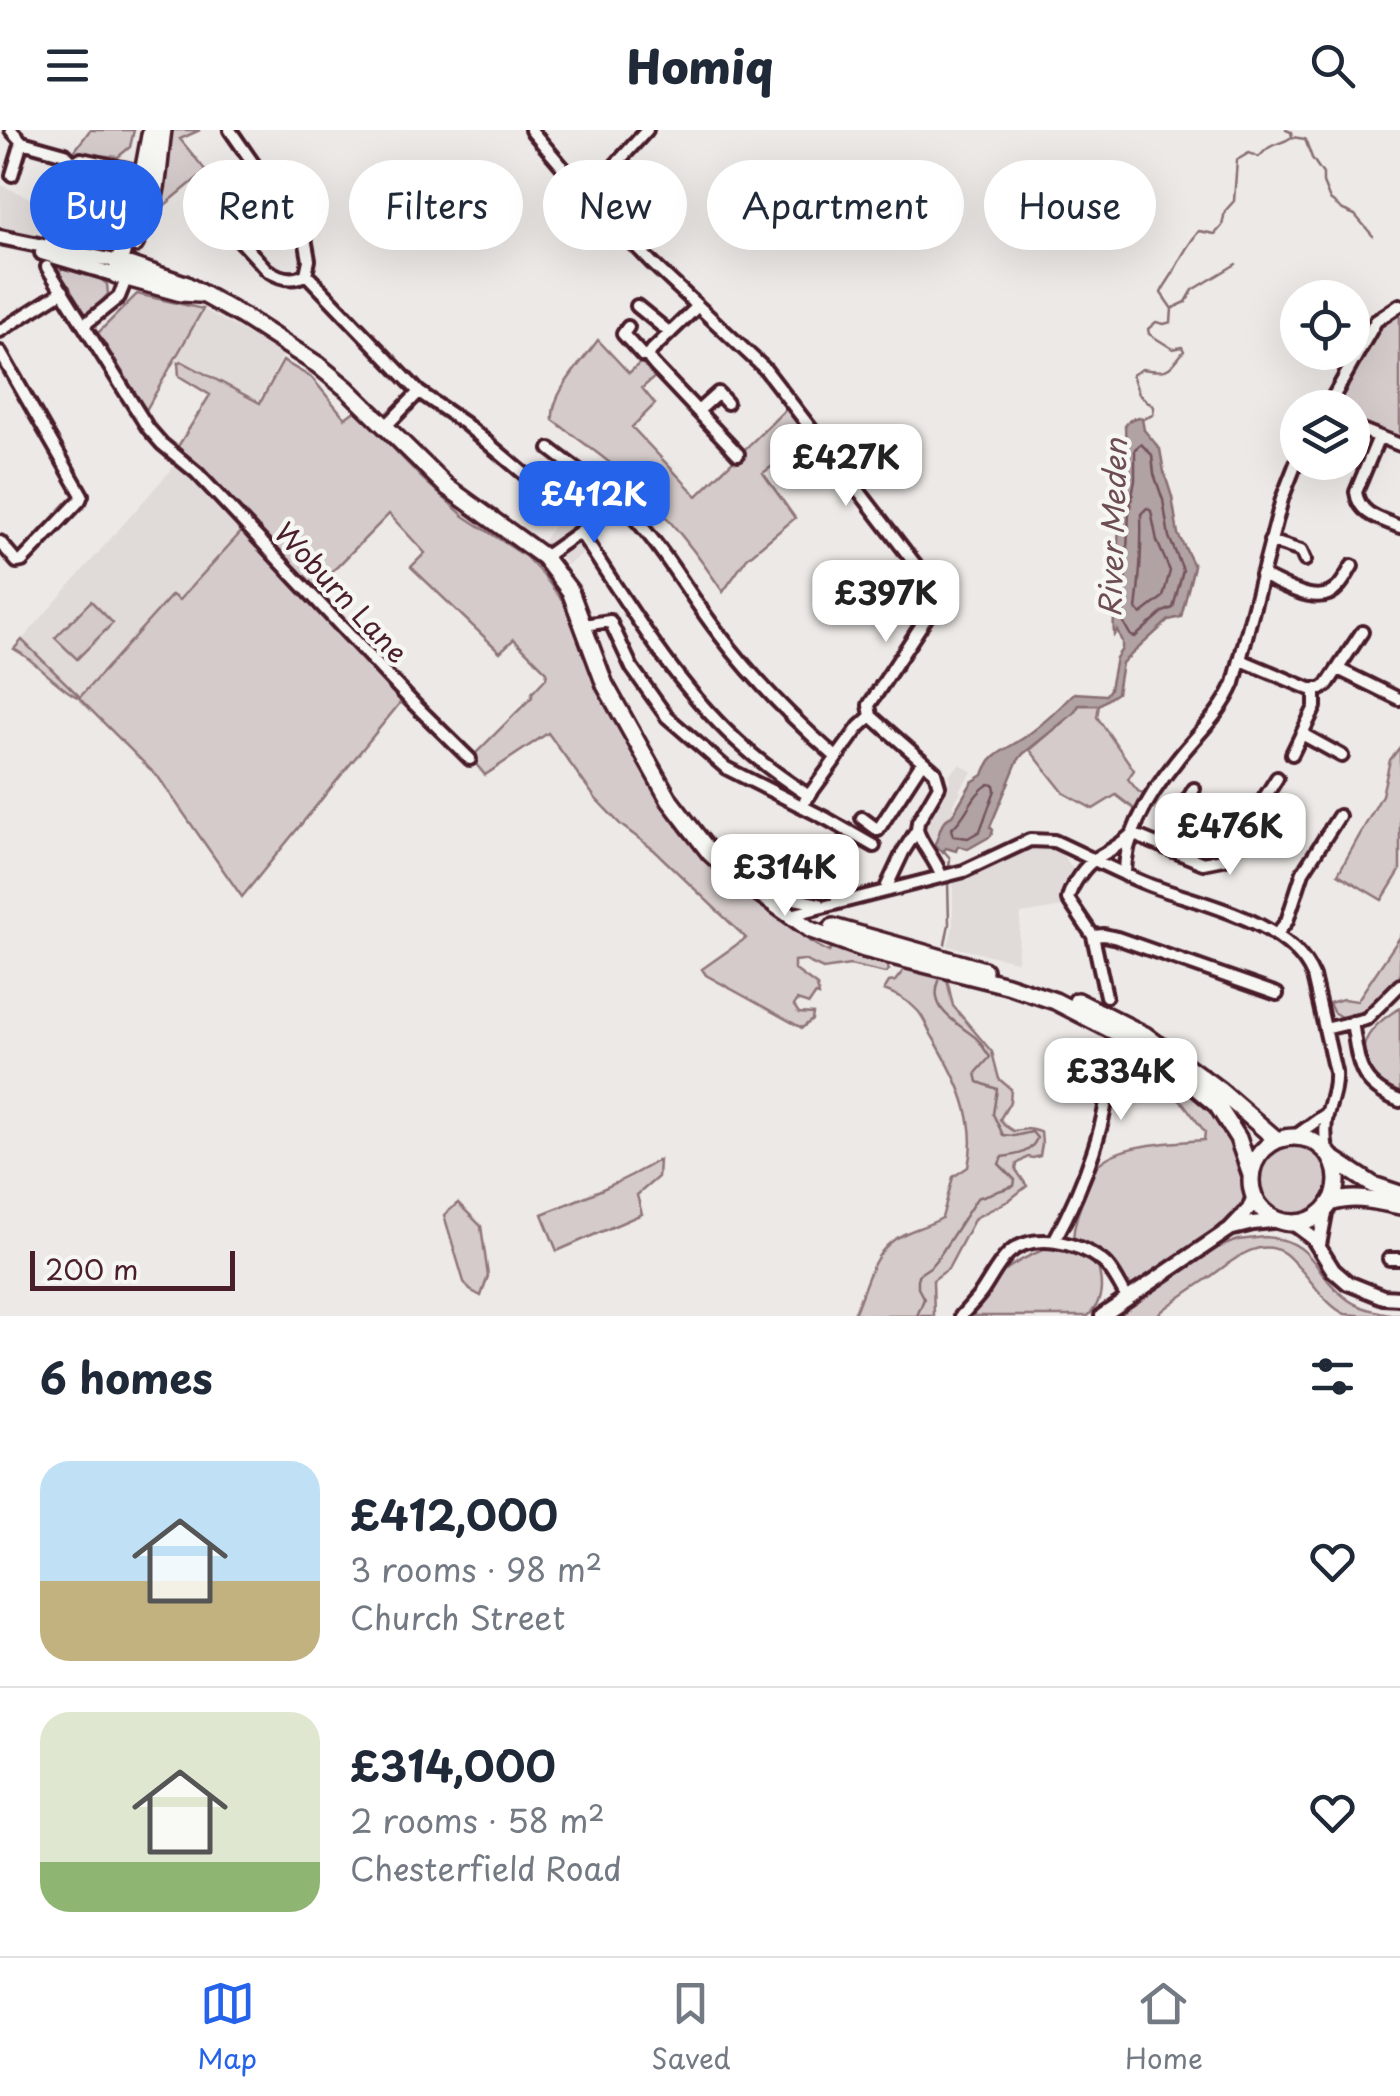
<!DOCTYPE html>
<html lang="en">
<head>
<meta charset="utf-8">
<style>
	body { margin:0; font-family:"Playpen Sans",sans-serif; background:#f6f6f7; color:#1f2937; height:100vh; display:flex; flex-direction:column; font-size:38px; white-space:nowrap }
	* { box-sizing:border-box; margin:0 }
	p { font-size:32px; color:#747a83 }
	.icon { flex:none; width:55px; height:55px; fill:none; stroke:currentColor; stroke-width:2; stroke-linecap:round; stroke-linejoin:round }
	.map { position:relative; height:1186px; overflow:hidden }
	.sheet { display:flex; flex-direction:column; background:#fff; flex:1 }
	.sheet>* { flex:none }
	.top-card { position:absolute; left:30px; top:30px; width:1340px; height:90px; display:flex; gap:20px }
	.fabs { position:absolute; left:1280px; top:150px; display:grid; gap:20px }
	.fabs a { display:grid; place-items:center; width:90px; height:90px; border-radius:50%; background:#fff; box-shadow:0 10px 40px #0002; font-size:50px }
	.scale { position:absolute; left:30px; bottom:25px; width:205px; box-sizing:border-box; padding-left:10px; border:5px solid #4a1f2b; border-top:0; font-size:28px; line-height:35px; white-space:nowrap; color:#4a1f2b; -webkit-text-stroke:8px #f6f6f2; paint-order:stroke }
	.price { position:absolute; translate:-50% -85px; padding:0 22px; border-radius:20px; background:#fff; color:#222; font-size:32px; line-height:65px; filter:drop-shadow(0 2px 5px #0008) }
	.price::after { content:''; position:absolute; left:50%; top:60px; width:30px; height:22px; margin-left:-15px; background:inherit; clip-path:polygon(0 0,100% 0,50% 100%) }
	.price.current { background:#2563eb; color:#fff }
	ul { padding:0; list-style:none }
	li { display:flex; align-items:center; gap:30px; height:250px; padding:0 40px }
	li+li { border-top:2px solid #e0e1e3 }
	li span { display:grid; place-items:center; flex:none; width:280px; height:200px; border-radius:30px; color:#555 }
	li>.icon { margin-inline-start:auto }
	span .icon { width:120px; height:120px; fill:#fffc; stroke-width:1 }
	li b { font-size:42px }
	h2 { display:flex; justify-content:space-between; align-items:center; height:120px; padding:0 40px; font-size:42px }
	.chip { padding:0 35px; border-radius:45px; background:#fff; box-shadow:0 10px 40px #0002; font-size:35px; line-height:90px }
	.chip.current { background:#2563eb; color:#fff }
	header { display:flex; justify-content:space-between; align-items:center; height:130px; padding:0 40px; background:#fff; font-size:45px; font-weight:800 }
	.tabs { display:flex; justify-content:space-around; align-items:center; height:140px; border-top:2px solid #e0e1e3; background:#fff; font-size:28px; color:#747a83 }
	.tabs a { display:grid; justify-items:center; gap:5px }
	.tabs .current { color:#2563eb }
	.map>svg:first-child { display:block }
	.built { fill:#e0dad8 }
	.green { fill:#d4cbca; stroke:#8f757a; stroke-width:2.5 }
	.water { fill:#b1a2a3; stroke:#886e73; stroke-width:2.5 }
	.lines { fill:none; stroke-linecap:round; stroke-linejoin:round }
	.shore { stroke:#73535b; stroke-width:2.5 }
	.stream { stroke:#886e73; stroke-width:2.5 }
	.minor-casing { stroke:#4a1f2b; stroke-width:18 }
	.major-casing { stroke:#4a1f2b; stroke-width:20 }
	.highway-casing { stroke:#4a1f2b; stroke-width:22 }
	.minor { stroke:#f6f6f2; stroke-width:10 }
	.major { stroke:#f6f6f2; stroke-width:12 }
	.highway { stroke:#f6f6f2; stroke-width:15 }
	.labels { text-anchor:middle; stroke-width:9; stroke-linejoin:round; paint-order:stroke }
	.street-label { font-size:28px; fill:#4a1f2b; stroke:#f6f6f2 }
	.water-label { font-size:30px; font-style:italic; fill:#6e4d55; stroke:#f6f6f2 }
</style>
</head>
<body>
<header><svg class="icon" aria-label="menu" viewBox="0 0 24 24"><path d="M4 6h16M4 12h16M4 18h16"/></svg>Homiq<svg class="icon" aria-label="search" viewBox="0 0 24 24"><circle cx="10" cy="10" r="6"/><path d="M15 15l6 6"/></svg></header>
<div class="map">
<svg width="1400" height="1186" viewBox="0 0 1400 1186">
	<rect width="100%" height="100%" fill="#ece9e6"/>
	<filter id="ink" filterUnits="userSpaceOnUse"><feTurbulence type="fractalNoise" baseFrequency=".01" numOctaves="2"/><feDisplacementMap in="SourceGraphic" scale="20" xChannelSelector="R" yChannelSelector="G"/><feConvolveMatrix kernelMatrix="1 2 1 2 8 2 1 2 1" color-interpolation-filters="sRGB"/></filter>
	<g filter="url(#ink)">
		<!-- built -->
		<path class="built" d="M1 55 54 79 46 109 0 100Z
			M203 179 284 224 258 272 176 228Z
			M177 333H180L244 399 179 471 172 465 79 568 22 510Z
			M569 374 587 389 568 403 578 410 586 421 567 435 558 423 543 412Z
			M960 634 972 642 959 660 961 662 952 675 956 679 934 715 927 708V694L924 691 950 651 949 645Z
			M1048 715 1057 719 1076 742 1064 760 1062 767 1063 777 1021 784 1017 831 948 816 953 796V750L990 736 1022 719Z"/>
		<!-- green -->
		<path class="green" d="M90 0H134L130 17 118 27 73 23Z
			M170 0H200L180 9 206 41 160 79Z
			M84 39C100 41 125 47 131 62L120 115 113 121 100 120 97 116H104L118 65C114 51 99 48 86 43Z
			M62 138 99 148 107 154 108 164 90 184H83L59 142Z
			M137 164 203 179 146 280 98 203Z
			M1400 180V312L1353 293 1352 278H1337C1353 243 1367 201 1400 180Z
			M598 210 629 243 642 231 656 246 642 258 655 274 632 297 697 366 789 276 812 307 763 343 795 388 747 428 723 462C694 419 661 376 621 342 599 323 575 307 553 290 550 264 583 231 598 210Z
			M181 231 260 273 283 231 312 248 345 288 356 280 422 348 464 386 525 426 543 445 566 475 582 518 604 567 626 604 670 687 684 706 730 753 784 792 808 805 809 811 829 822 833 816 886 834 889 840 885 843 850 835 823 839 804 830 794 831V839L817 856 819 866 815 865 809 874 797 870 794 876 799 883 813 884 812 890 802 898 706 845 702 839 746 808 654 720 621 695 596 669 548 603 485 645 471 628 532 567V563L546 548 547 542 514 509 500 522 411 437 425 423 389 384 337 437 310 458 192 336 189 328 177 318 210 265 179 246 178 233Z
			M244 399 404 568 242 767 159 648 79 568C55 556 38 532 14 519L22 510 80 567 172 465 179 470Z
			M91 471 113 493 77 529 55 508Z
			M1079 575H1099L1097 587 1134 640 1128 649 1138 661 1146 666 1137 681 1116 665 1093 679 1064 663 1030 620 1074 583Z
			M1400 617V741L1382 770 1338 744 1382 665 1390 630Z
			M1400 807V850C1382 870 1370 883 1344 889L1333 882 1329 873 1343 869 1357 871Z
			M907 836 946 845 953 876 992 922 999 949 1011 959 1010 972 1000 989 1004 995 1013 1001 1028 999 1041 1002 1042 1014 1040 1026 1033 1028 1028 1027 1017 1034 1016 1040 1027 1056 1008 1071 975 1088 948 1139 933 1150 934 1186H853C864 1163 870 1129 890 1113 905 1100 925 1098 942 1088L953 1047 968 1037C979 990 957 948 934 909 928 900 925 889 918 881 908 870 897 865 884 860L889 852 895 851Z
			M1400 878V966C1348 942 1353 905 1400 878Z
			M1122 917 1174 949 1213 984 1235 1014 1241 1037 1245 1068 1238 1086 1216 1103 1133 1156 1121 1148 1104 1127 1073 1109C1074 1092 1079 1080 1085 1064 1088 1057 1089 1048 1092 1042 1111 1012 1173 1013 1204 1010L1205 1002 1184 974 1159 953 1122 935Z
			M1257 1050a37 37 0 1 1 74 0a37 37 0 1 1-74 0Z
			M659 1030 658 1047 637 1065 642 1084 557 1121 542 1084C583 1068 622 1052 659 1030Z
			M458 1073 481 1096 488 1146 481 1166 470 1160 464 1152 444 1085Z
			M1265 1107C1316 1110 1313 1144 1347 1169 1363 1181 1382 1182 1400 1186 1384 1186 1360 1186 1345 1184 1327 1176 1315 1155 1301 1140 1296 1135 1290 1127 1284 1123 1257 1105 1228 1135 1207 1149 1189 1161 1172 1172 1156 1186H1114L1217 1118 1238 1110Z
			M1053 1116 1073 1121 1098 1136C1103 1156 1103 1172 1088 1186H966C996 1145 1005 1134 1053 1116Z"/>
		<!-- water -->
		<path class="water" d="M1139 287 1142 289 1144 300 1160 319 1164 342 1172 367 1178 404 1194 436 1181 487 1169 490 1122 533 1117 563 1099 575H1079L1074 583 1023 624 1017 632 990 697 993 700 991 706 968 719 958 716 956 721 946 718 943 722 934 715C941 705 938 692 952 686L972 652 983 645C989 624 1008 619 1025 607 1043 594 1059 579 1074 563L1106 565 1110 559 1116 528 1122 519V512L1117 500 1114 505C1112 486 1117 469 1117 450 1115 399 1128 348 1125 296L1130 290Z"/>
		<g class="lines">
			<!-- shore -->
			<path class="shore" d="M1141 314 1152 325 1154 344 1163 370 1169 407 1183 440 1173 478 1163 482 1135 507 1131 506 1123 492 1129 383 1135 350V319Z
				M1147 378 1151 381 1157 411 1170 441 1163 467 1141 484 1136 479C1140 448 1142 416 1141 384Z
				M989 654 994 655 995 660 980 701 968 708 953 706 951 699C968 686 971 664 989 654Z"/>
			<!-- stream -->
			<path class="stream" d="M1292 7 1305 9 1312 28 1323 44V53L1330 70 1343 80 1355 85 1373 106
				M1173 178 1186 172 1193 160 1236 134
				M1143 289 1153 285 1154 277 1139 264 1132 245 1142 239C1169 243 1167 242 1184 221L1182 217 1173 219 1149 204 1148 199 1156 192 1164 194 1171 192 1172 179 1161 163C1165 154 1171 148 1175 139 1182 125 1189 113 1199 101L1215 104 1222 96 1225 81 1234 71 1237 30 1249 23 1259 27C1274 10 1277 17 1292 7L1291 2 1286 0
				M943 720 950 728 949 738
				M945 814 949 794 948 751
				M917 1186 924 1169 918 1158V1145L930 1137 940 1125 977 1068 1014 1056 1015 1050 999 1034 1002 1027C1018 1025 1031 1023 1037 1008L1032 1002 1014 1006 1003 1005 993 984 997 959 978 952 976 943 990 927C985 921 981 912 975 907 956 892 928 879 939 851"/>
			<defs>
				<path id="minor" d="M11 0 22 12 65 24 72 32 47 123
					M230 0 305 108 309 130 306 144
					M531 0 578 55 652 133 765 239 922 443 934 465 930 482 869 575 871 586
					M72 32 81 29 146 43
					M12 45 22 12
					M588 65 647 0
					M216 84 267 140C279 148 293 152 306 144
					M206 92 261 46
					M47 137 148 298 162 314 197 343 414 574 470 629
					M306 144 419 262 464 293 541 358 554 366
					M637 176 670 203
					M84 195 119 167 127 147
					M628 197 623 204 643 226 649 225 650 230 655 236 738 324
					M0 201 63 161
					M0 222 82 365 80 370 22 431 17 432 0 412
					M649 225 651 221 698 176
					M1327 278 1376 191 1400 175
					M698 281 718 263 727 273
					M1352 296 1400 315
					M385 297 419 262
					M1379 307 1356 362C1359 385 1381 389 1400 397
					M550 319C582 344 618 367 644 399 672 432 693 471 720 505 754 550 794 590 836 627
					M580 402C630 477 677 559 746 619 766 637 787 651 809 666
					M1270 411 1301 421 1305 430
					M544 427 619 374
					M1261 445C1282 454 1319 479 1338 457 1344 451 1348 442 1352 436
					M584 495 610 491 632 538 667 587 726 638 827 689 874 716
					M1241 530 1310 559H1321L1327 555 1362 502
					M1338 539 1399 569
					M871 586 935 642 939 656 918 692 917 700 903 722 887 756 888 760
					M1302 604 1342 626
					M1292 624 1315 577V560
					M805 671 859 597 871 586
					M862 688 878 700 922 632
					M917 700C922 717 936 729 941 746
					M1161 715 1194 659
					M824 734 836 741 837 773
					M1125 745C1124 704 1152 661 1177 630 1197 604 1221 584 1234 553L1282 369 1298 328
					M762 762 819 774
					M791 785 964 741 1030 710 1054 711C1085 725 1115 741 1147 754 1198 774 1290 790 1313 846L1335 942C1336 959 1331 970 1327 985 1324 998 1325 1009 1327 1021
					M1276 805 1287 791 1303 742 1339 686
					M1093 806 1104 805 1117 808 1277 864
					M1106 866 1093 806 1068 769C1071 755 1085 735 1097 728 1112 719 1119 716 1132 704L1203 733 1223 729 1236 713 1277 648
					M1352 892C1359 933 1357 954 1400 971
					M1325 899 1366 889 1400 855
					M1294 1007 1326 984
					M1054 1111C1083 1058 1112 985 1110 923
					M1389 1129H1400
					M961 1186C968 1178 975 1171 981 1163 990 1150 997 1135 1008 1124 1033 1101 1077 1112 1102 1131 1113 1139 1120 1157 1128 1169"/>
				<path id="major" d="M0 107 120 132
					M42 123 116 145
					M1293 1093 1313 1108 1333 1140 1348 1153 1383 1167 1400 1168
					M1233 1098 1253 1093 1280 1090
					M1319 1115 1326 1078
					M1102 1186 1230 1099 1249 1079 1254 1066"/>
				<path id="highway" d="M151 0 143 43 116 145 181 163 199 164
					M135 114C139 104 146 94 149 84 159 58 159 27 163 0
					M120 132 185 154 242 186 318 235 347 259 447 357 544 427 570 461 605 555 670 671 710 723 735 746 811 800 864 819 1007 855 1055 871 1133 911 1179 943 1217 975 1238 1008 1251 1045
					M833 797 984 840
					M1077 871 1145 905 1219 960 1277 1010
					M1251 1050a43 43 0 1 1 86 0a43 43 0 1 1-86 0Z
					M1332 1028 1373 1055 1400 1064
					M1330 1073C1355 1065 1375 1071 1400 1076"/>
			</defs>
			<!-- minor casing -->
			<use href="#minor" class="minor-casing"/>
			<!-- major casing -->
			<use href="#major" class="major-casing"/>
			<!-- highway casing -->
			<use href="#highway" class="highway-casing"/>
			<!-- minor -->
			<use href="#minor" class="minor"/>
			<!-- major -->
			<use href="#major" class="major"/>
			<!-- highway -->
			<use href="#highway" class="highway"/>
		</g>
	</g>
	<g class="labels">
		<!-- street labels -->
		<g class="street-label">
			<text transform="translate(341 463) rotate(47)" y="10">Woburn Lane</text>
		</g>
		<!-- water labels -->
		<g class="water-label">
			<text transform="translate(1114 398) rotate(-88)" y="10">River Meden</text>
		</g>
	</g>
</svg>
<div class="fabs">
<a><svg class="icon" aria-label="locate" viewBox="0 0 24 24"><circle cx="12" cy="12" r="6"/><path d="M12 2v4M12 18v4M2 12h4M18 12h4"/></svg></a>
<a><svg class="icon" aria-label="layers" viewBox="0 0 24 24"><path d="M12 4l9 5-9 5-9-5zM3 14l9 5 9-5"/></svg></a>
</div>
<div class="scale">200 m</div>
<b class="price" style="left:846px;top:379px">£427K</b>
<b class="price current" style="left:594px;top:416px">£412K</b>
<b class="price" style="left:886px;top:515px">£397K</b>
<b class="price" style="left:1230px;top:748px">£476K</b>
<b class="price" style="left:785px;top:789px">£314K</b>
<b class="price" style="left:1121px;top:993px">£334K</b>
<div class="top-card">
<a class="chip current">Buy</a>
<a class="chip">Rent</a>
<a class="chip">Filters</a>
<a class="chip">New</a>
<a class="chip">Apartment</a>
<a class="chip">House</a>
</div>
</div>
<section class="sheet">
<h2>6 homes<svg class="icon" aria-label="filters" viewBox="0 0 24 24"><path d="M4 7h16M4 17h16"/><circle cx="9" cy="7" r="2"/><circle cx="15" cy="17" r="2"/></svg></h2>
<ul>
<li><span style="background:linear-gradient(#bfe0f5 60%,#c2b280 0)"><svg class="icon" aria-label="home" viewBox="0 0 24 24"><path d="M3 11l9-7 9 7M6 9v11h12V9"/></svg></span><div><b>£412,000</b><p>3 rooms · 98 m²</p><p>Church Street</p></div><svg class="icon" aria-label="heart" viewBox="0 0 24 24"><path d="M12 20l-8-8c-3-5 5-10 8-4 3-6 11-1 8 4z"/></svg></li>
<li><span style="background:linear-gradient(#dfe7d0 75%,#8fb573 0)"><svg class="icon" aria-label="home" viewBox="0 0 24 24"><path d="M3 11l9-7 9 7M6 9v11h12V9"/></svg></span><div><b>£314,000</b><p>2 rooms · 58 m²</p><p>Chesterfield Road</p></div><svg class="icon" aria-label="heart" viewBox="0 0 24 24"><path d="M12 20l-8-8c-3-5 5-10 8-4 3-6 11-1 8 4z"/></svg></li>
</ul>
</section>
<nav class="tabs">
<a class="current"><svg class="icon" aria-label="map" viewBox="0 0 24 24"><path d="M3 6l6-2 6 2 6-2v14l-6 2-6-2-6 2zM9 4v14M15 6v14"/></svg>Map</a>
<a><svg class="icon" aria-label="saved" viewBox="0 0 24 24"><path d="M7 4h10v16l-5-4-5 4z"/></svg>Saved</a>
<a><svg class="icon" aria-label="home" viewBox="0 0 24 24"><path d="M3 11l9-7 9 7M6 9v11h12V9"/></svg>Home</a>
</nav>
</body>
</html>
